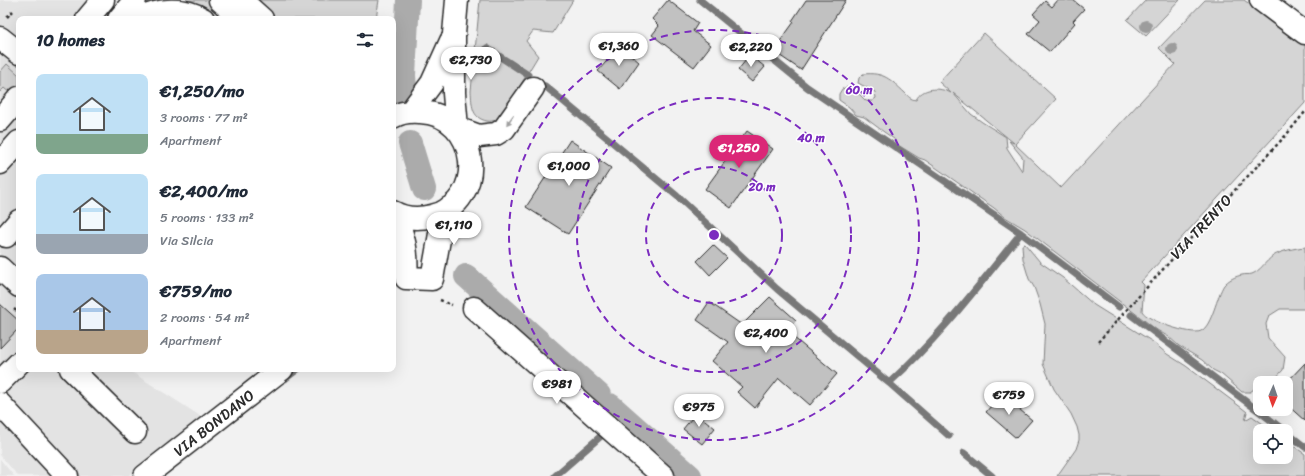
<!DOCTYPE html>
<html lang="en">
<head>
<meta charset="utf-8">
<style>
	body { margin:0; font-family:Sriracha,sans-serif; background:#f2f2f3; color:#1f2937; height:100vh; display:flex; flex-direction:column; font-size:15px; white-space:nowrap }
	* { box-sizing:border-box; margin:0 }
	p { font-size:13px; color:#747a83 }
	.icon { flex:none; width:22px; height:22px; fill:none; stroke:currentColor; stroke-width:2; stroke-linecap:round; stroke-linejoin:round }
	.map { position:relative; flex:1; overflow:hidden }
	.details { position:absolute; left:16px; top:16px; width:380px; height:356px; display:flex; flex-direction:column; background:#fff; border-radius:8px; box-shadow:0 4px 16px #0002 }
	.details>* { flex:none }
	.needle { width:26px; rotate:182deg }
	.buttons { position:absolute; left:1253px; top:376px; display:grid; gap:8px }
	.buttons a { display:grid; place-items:center; width:40px; height:40px; border-radius:8px; background:#fff; box-shadow:0 4px 16px #0002; font-size:20px }
	.price { position:absolute; translate:-50% -34px; padding:0 9px; border-radius:14px; background:#fff; color:#222; font-size:13px; line-height:26px; filter:drop-shadow(0 1px 2px #0008) }
	.price::after { content:''; position:absolute; left:50%; top:24px; width:12px; height:9px; margin-left:-6px; background:inherit; clip-path:polygon(0 0,100% 0,50% 100%) }
	.price.current { background:#db2777; color:#fff }
	ul { padding:0; list-style:none }
	li { display:flex; align-items:center; gap:12px; height:100px; padding:0 20px }
	li span { display:grid; place-items:center; flex:none; width:112px; height:80px; border-radius:8px; color:#555 }
	li>.icon { margin-inline-start:auto }
	span .icon { width:48px; height:48px; fill:#fffc; stroke-width:1 }
	li b { font-size:17px }
	h2 { display:flex; justify-content:space-between; align-items:center; height:48px; padding:0 20px; font-size:17px }
	.map>svg:first-child { display:block }
	.built { fill:#e3e3e3 }
	.green { fill:#d5d5d5; stroke:#808080; fill-rule:evenodd }
	.lines { fill:none; stroke-linecap:round; stroke-linejoin:round }
	.stream { stroke:#787878; stroke-width:7 }
	.canal { stroke:#ababab; stroke-width:24 }
	.building { fill:#c1c1c1; stroke:#2b2b2b }
	.minor-casing { stroke:#2b2b2b; stroke-width:25 }
	.path { stroke:#2b2b2b; stroke-width:2.5; stroke-dasharray:3 3; stroke-linecap:butt }
	.minor { stroke:#fff; stroke-width:22 }
	.tree { fill:#9c9c9c }
	.oneway { fill:#a0a0a0 }
	.ring { fill:none; stroke:#7b2cbf; stroke-width:2; stroke-dasharray:7 5 }
	.labels { text-anchor:middle; stroke-width:3; stroke-linejoin:round; paint-order:stroke }
	.street-label { font-size:15px; fill:#2b2b2b; stroke:#fff }
	.centre { fill:#7b2cbf; stroke:#fff; stroke-width:2 }
	.ring-label { font-size:12px; text-anchor:middle; font-weight:bold; fill:#7b2cbf; stroke:#fff; stroke-width:3; stroke-linejoin:round; paint-order:stroke }
</style>
</head>
<body>
<div class="map">
<svg width="1305" height="476" viewBox="0 0 1305 476">
	<rect width="100%" height="100%" fill="#f2f2f2"/>
	<filter id="ink" filterUnits="userSpaceOnUse"><feTurbulence type="fractalNoise" baseFrequency=".025" numOctaves="2"/><feDisplacementMap in="SourceGraphic" scale="8" xChannelSelector="R" yChannelSelector="G"/><feConvolveMatrix kernelMatrix="1 2 1 2 8 2 1 2 1" color-interpolation-filters="sRGB"/></filter>
	<g filter="url(#ink)">
		<!-- built -->
		<path class="built" d="M0 0H379L376 19H19V369H127L205 419 128 476H18L0 455Z
			M0 459 14 476H0Z"/>
		<!-- green -->
		<path class="green" d="M142 0H210L222 9 214 17 199 9 146 8Z
			M255 0H379L376 19H276Z
			M480 0H573L553 33 533 31 526 41 538 56 503 114C498 119 494 122 487 121 471 118 472 104 471 91Z
			M1146 0H1180L1146 36 1127 20Z
			M1205 0H1244L1305 45V103L1141 282 1144 285 1142 311C1147 321 1192 336 1201 331 1212 326 1217 295 1224 285 1228 280 1236 276 1242 275 1245 274 1249 275 1252 274 1260 271 1266 261 1273 256 1281 251 1295 248 1305 247V309H1280L1269 316 1266 324 1268 338 1285 357 1283 370 1271 383H1260V387H1257L1250 392H1242L1221 374 1213 370 1202 360 1179 346 1169 337 1157 330 1025 229 1005 217 994 208 925 160 919 158 898 145 894 139 884 132 864 117 856 115 849 107 839 100V94L842 89 847 87 858 93 866 101H872L876 98 875 92 858 83 859 78 863 74C884 72 890 79 905 93 909 97 910 99 916 100 922 87 940 87 951 93L939 82 984 33 1056 99 1015 144 1061 188 1175 64 1159 48ZM953 93 1014 143 1009 141 1023 158 1022 171 1007 148 1006 137 982 122 971 114Z
			M7 64 19 75V84L11 94 4 88 0 92V72Z
			M1025 244 1040 262 1063 278 1094 305 1153 342 1167 354 1186 366 1242 408 1247 412 1245 420 1252 416 1273 431H1260V457H1286V441L1305 454V476H1057L1076 449 1079 440V435L1077 427 1071 414 1054 389 1043 364 1045 324 1040 304 1034 287 1029 279 1023 259 1022 245Z"/>
		<g class="lines">
			<!-- stream -->
			<path class="stream" d="M700 0 807 87 1021 233 1119 307
				M487 48 528 75
				M545 86 677 196 777 289 889 383 949 436
				M1131 315 1285 431
				M285 379 298 369
				M889 383C939 338 979 285 1021 233
				M1286 432 1305 447
				M964 453 992 476
				M555 476 601 436"/>
			<!-- canal -->
			<path class="canal" d="M406 104 404 75 408 0
				M410 143 424 189
				M466 276 599 395
				M610 405 690 476"/>
		</g>
		<!-- building -->
		<path class="building" d="M668 0 698 23 693 31 711 45 694 67 652 35 659 26 652 19Z
			M806 0H846L801 70 773 51 794 22 792 21Z
			M1058 0H1073L1084 9 1073 21 1075 23 1050 52 1028 34 1040 20 1033 14 1045 1 1052 7Z
			M620 46 639 62 620 89 598 71Z
			M750 55 765 67 752 82 738 70Z
			M747 131 773 149 731 208 705 189Z
			M570 140 611 168 568 234 526 207Z
			M713 245 727 258 710 275 697 261Z
			M770 297 796 320 786 331 837 374 810 405 779 378 755 408 737 392 742 387 712 361 728 342 697 320 709 302 742 325Z
			M0 304 19 321V328L0 348Z
			M1305 363V421L1286 404V383Z
			M1001 394 1032 420 1016 438 986 412Z
			M696 413 715 428 702 444 683 429Z"/>
		<g class="lines">
			<defs>
				<path id="minor" d="M220 0 241 19
					M241 0 262 19
					M457 0 454 34V93L457 128 479 136 496 134 504 129 533 88
					M1261 0 1305 33
					M87 19 103 0
					M119 19 135 0
					M140 19C158 9 184 7 203 19
					M0 38 19 53
					M411 111 432 83 451 41
					M393 117C401 112 410 111 420 112 480 114 489 202 432 216 419 219 405 219 393 212
					M0 120 19 98
					M0 163 19 142
					M395 213C404 238 408 251 406 278
					M6 236 19 221
					M0 268 19 286
					M406 278 432 279 440 234 449 208
					M474 308 663 476
					M71 369 135 432
					M0 382 19 363
					M0 404 67 476
					M145 476 282 369"/>
			</defs>
			<!-- minor casing -->
			<use href="#minor" class="minor-casing"/>
			<!-- path -->
			<path class="path" d="M7 17 13 11
				M440 300 452 305
				M14 309 19 313
				M1098 342 1208 219 1287 134 1305 112"/>
			<!-- minor -->
			<use href="#minor" class="minor"/>
		</g>
		<!-- trees -->
		<g class="tree">
			<circle cx="1146" cy="26" r="6"/>
			<circle cx="1172" cy="49" r="6"/>
		</g>
		<!-- one-way arrows -->
		<defs><path id="oneway-solid" d="M-6-.8H1V-3.2L6.5 0L1 3.2V.8H-6Z"/></defs>
		<use class="oneway" href="#oneway-solid" transform="translate(510 120) rotate(125)"/>
	</g>
	<!-- distance rings -->
	<g class="ring">
		<circle cx="714" cy="235" r="68"/>
		<circle cx="714" cy="235" r="137"/>
		<circle cx="714" cy="235" r="205"/>
	</g>
	<g class="labels">
		<!-- street labels -->
		<g class="street-label">
			<text transform="translate(1201 227) rotate(-47)" y="5">VIA TRENTO</text>
			<text transform="translate(214 423) rotate(-38)" y="5">VIA BONDANO</text>
		</g>
	</g>
	<circle cx="714" cy="235" r="6" class="centre"/>
	<g class="ring-label">
		<text x="859" y="94">60 m</text>
		<text x="811" y="142">40 m</text>
		<text x="762" y="191">20 m</text>
	</g>
</svg>
<div class="buttons">
<a><svg class="needle" viewBox="-14 -14 28 28"><path d="M0-13l5 13h-10z" fill="#e53935"/><path d="M0 13l5-13h-10z" fill="#747a83"/></svg></a>
<a><svg class="icon" aria-label="locate" viewBox="0 0 24 24"><circle cx="12" cy="12" r="6"/><path d="M12 2v4M12 18v4M2 12h4M18 12h4"/></svg></a>
</div>
<b class="price" style="left:619px;top:67px">€1,360</b>
<b class="price" style="left:751px;top:68px">€2,220</b>
<b class="price" style="left:471px;top:81px">€2,730</b>
<b class="price current" style="left:739px;top:169px">€1,250</b>
<b class="price" style="left:569px;top:187px">€1,000</b>
<b class="price" style="left:454px;top:246px">€1,110</b>
<b class="price" style="left:766px;top:354px">€2,400</b>
<b class="price" style="left:557px;top:405px">€981</b>
<b class="price" style="left:1009px;top:416px">€759</b>
<b class="price" style="left:699px;top:428px">€975</b>
<section class="details">
<h2>10 homes<svg class="icon" aria-label="filters" viewBox="0 0 24 24"><path d="M4 7h16M4 17h16"/><circle cx="9" cy="7" r="2"/><circle cx="15" cy="17" r="2"/></svg></h2>
<ul>
<li><span style="background:linear-gradient(#bfe0f5 75%,#7fa58c 0)"><svg class="icon" aria-label="home" viewBox="0 0 24 24"><path d="M3 11l9-7 9 7M6 9v11h12V9"/></svg></span><div><b>€1,250/mo</b><p>3 rooms · 77 m²</p><p>Apartment</p></div></li>
<li><span style="background:linear-gradient(#bfe0f5 75%,#9aa5b1 0)"><svg class="icon" aria-label="home" viewBox="0 0 24 24"><path d="M3 11l9-7 9 7M6 9v11h12V9"/></svg></span><div><b>€2,400/mo</b><p>5 rooms · 133 m²</p><p>Via Silcia</p></div></li>
<li><span style="background:linear-gradient(#a9c7e8 70%,#b9a48a 0)"><svg class="icon" aria-label="home" viewBox="0 0 24 24"><path d="M3 11l9-7 9 7M6 9v11h12V9"/></svg></span><div><b>€759/mo</b><p>2 rooms · 54 m²</p><p>Apartment</p></div></li>
</ul>
</section>
</div>
</body>
</html>
